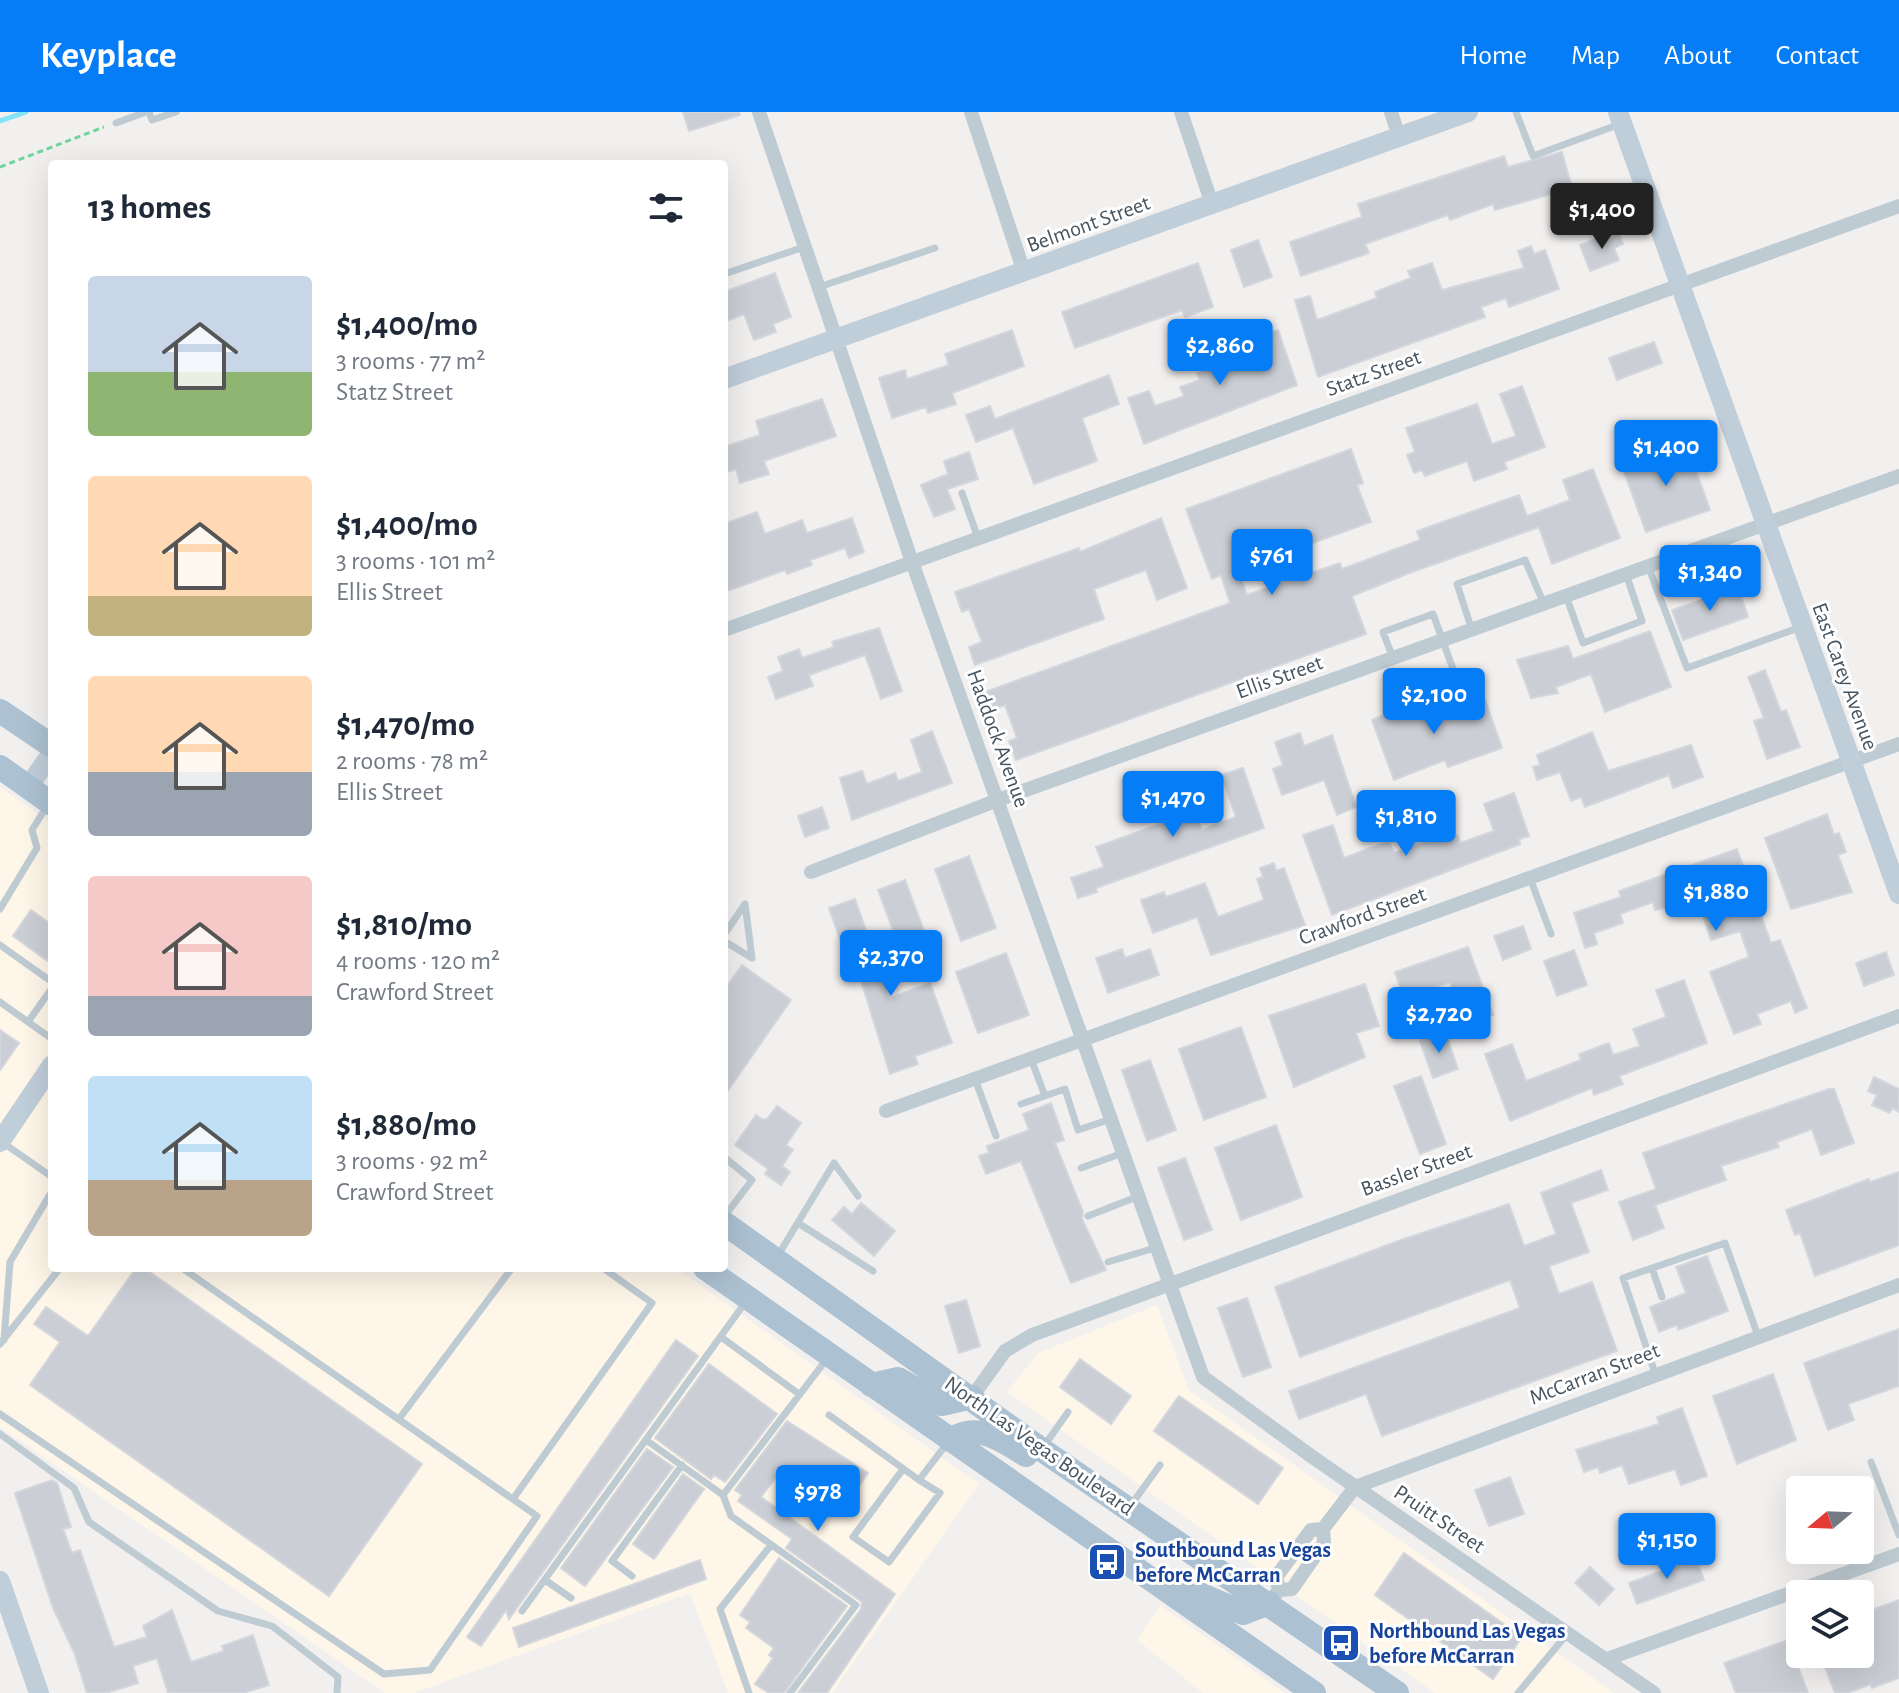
<!DOCTYPE html>
<html lang="en">
<head>
<meta charset="utf-8">
<style>
	body { margin:0; font-family:"Alegreya Sans",sans-serif; background:#f2f2f3; color:#1f2937; height:100vh; display:flex; flex-direction:column; font-size:30px; white-space:nowrap }
	* { box-sizing:border-box; margin:0 }
	p { font-size:26px; color:#747a83 }
	.icon { flex:none; width:44px; height:44px; fill:none; stroke:currentColor; stroke-width:2; stroke-linecap:round; stroke-linejoin:round }
	.map { position:relative; flex:1; overflow:hidden }
	.side { position:absolute; left:48px; top:48px; width:680px; height:1112px; display:flex; flex-direction:column; background:#fff; border-radius:8px; box-shadow:0 8px 32px #0002 }
	.side>* { flex:none }
	.needle { width:52px; rotate:251deg }
	.controls { position:absolute; left:1786px; top:1364px; display:grid; gap:16px }
	.controls a { display:grid; place-items:center; width:88px; height:88px; border-radius:8px; background:#fff; box-shadow:0 8px 32px #0002; font-size:40px }
	.price { position:absolute; translate:-50% -68px; padding:0 18px; border-radius:8px; background:#057df6; color:#fff; font-size:26px; line-height:52px; filter:drop-shadow(0 2px 4px #0008) }
	.price::after { content:''; position:absolute; left:50%; top:48px; width:24px; height:18px; margin-left:-12px; background:inherit; clip-path:polygon(0 0,100% 0,50% 100%) }
	.price.current { background:#222; color:#fff }
	ul { padding:0; list-style:none }
	li { display:flex; align-items:center; gap:24px; height:200px; padding:0 40px }
	li span { display:grid; place-items:center; flex:none; width:224px; height:160px; border-radius:8px; color:#555 }
	li>.icon { margin-inline-start:auto }
	span .icon { width:96px; height:96px; fill:#fffc; stroke-width:1 }
	li b { font-size:34px }
	h2 { display:flex; justify-content:space-between; align-items:center; height:96px; padding:0 40px; font-size:34px }
	header { display:flex; align-items:center; gap:48px; box-sizing:border-box; height:112px; padding:0 40px; background:#057df6; color:#fff }
	header strong { font-size:38px }
	nav { display:flex; gap:44px; margin-inline-start:auto; font-size:28px }
	.map>svg:first-child { display:block }
	.commercial { fill:#fef6e8 }
	.lines { fill:none; stroke-linecap:round; stroke-linejoin:round }
	.stream { stroke:#82e4f6; stroke-width:5 }
	.building { fill:#cbcfd5; stroke:#d3d6dc; stroke-width:2 }
	.path { stroke:#6ed69c; stroke-width:3; stroke-dasharray:6 4; stroke-linecap:butt }
	.lane { stroke:#bfcbd3; stroke-width:7 }
	.street { stroke:#bfcbd3; stroke-width:14 }
	.secondary { stroke:#c0ceda; stroke-width:20 }
	.primary { stroke:#acc1d1; stroke-width:24 }
	.labels { text-anchor:middle; stroke-width:6; stroke-linejoin:round; paint-order:stroke }
	.street-label { font-size:22px; fill:#45545f; stroke:#fff }
	.transit-label { font-size:22px; font-weight:bold; fill:#164399; stroke:#fff; text-anchor:start }
</style>
</head>
<body>
<header>
<strong>Keyplace</strong>
<nav><a>Home</a><a>Map</a><a>About</a><a>Contact</a></nav>
</header>
<div class="map">
<svg width="1899" height="1581" viewBox="0 0 1899 1581">
	<rect width="100%" height="100%" fill="#f2efef"/>
	<!-- commercial -->
	<path class="commercial" d="M0 675 52 712V1156H676L979 1372 832 1581H728L690 1481 414 1581H385L0 1315Z
		M1157 1193 1189 1278 1614 1581H1435L1007 1280 1038 1241Z
		M1160 1493 1285 1581H1203L1137 1528Z"/>
	<g class="lines">
		<!-- stream -->
		<path class="stream" d="M0 9 26 0"/>
	</g>
	<!-- building -->
	<path class="building" d="M683 0H739L740 3 689 19Z
		M1562 40 1572 76 1495 98 1493 92 1450 108 1448 103 1365 132 1369 141 1301 164 1290 130 1362 105 1358 92 1504 44 1508 55Z
		M1609 73 1615 89 1588 97 1584 82Z
		M1618 119 1623 132 1614 136 1619 148 1590 159 1580 133Z
		M1258 128 1272 165 1244 175 1231 138Z
		M1531 134 1534 142 1545 138 1559 177 1509 195 1506 186 1481 195 1485 205 1318 265 1295 188 1310 184 1317 208 1377 186 1375 180 1411 166 1408 159 1432 151 1442 178 1524 156 1518 139Z
		M1198 151 1213 195 1185 205 1182 198 1075 236 1062 200Z
		M775 161 791 205 773 212 776 220 754 228 744 202 724 210V180Z
		M1246 216 1251 228 1278 218 1297 273 1144 332 1128 286 1149 279 1155 294 1184 284 1180 275 1200 268 1197 261 1233 248 1224 224Z
		M1012 218 1024 254 952 281 956 292 928 301 926 295 892 306 879 266 905 258 907 267 949 253 945 242Z
		M1654 230 1662 251 1617 268 1609 246Z
		M1109 263 1119 292 1082 306 1097 349 1034 372 1013 316 976 330 966 303 990 294 995 307Z
		M1522 274 1545 335 1504 350 1507 357 1474 369 1467 349 1425 364 1422 358 1414 361 1407 343 1415 340 1406 316 1477 292 1492 332 1516 324 1500 282Z
		M822 287 836 324 764 349 769 362 740 371 736 357 724 361V335L760 323 756 309Z
		M1686 331 1710 398 1646 420 1622 354Z
		M1351 337 1363 371 1357 373 1371 410 1238 458 1247 483 1340 451 1342 457 1420 428 1417 419 1519 383 1527 404 1570 388 1563 368 1593 357 1620 426 1552 452 1539 415 1412 460 1352 484 1366 522 1016 648 1009 629 1017 626 1005 593 991 598 985 580 1230 491 1221 463 1212 467 1186 397Z
		M969 340 978 367 947 377 955 397 934 405 921 373 948 362 944 349Z
		M757 400 765 422 802 408 807 421 852 406 864 440 849 446 845 436 810 448 812 453 787 462 785 458 724 480V412Z
		M1161 406 1187 476 1157 488 1146 458 1094 477 1104 507 975 553 969 535 982 530 969 497 962 500 955 480 1079 436 1080 440Z
		M1738 475 1748 505 1683 528 1672 498Z
		M879 516 902 579 881 587 865 543 809 563 813 574 776 587 768 565 783 559 778 545 799 537 802 546 834 535 832 530Z
		M1650 519 1671 575 1605 600 1591 562 1556 575 1558 581 1531 586 1517 548 1568 534 1573 547Z
		M1765 558 1781 600 1786 598 1800 635 1767 647 1754 609 1764 606 1748 565Z
		M1433 581 1441 604 1485 588 1502 636 1448 655 1445 648 1394 668 1372 608Z
		M932 619 952 671 852 708 840 666 862 659 867 672 895 661 898 669 922 660 911 628Z
		M1592 620 1608 659 1691 633 1703 665 1673 676 1669 663 1585 695 1581 685 1571 689 1560 660 1537 668 1533 655 1540 653 1537 643Z
		M1300 621 1304 634 1332 623 1356 695 1337 703 1324 668 1282 683 1273 657 1283 653 1275 630Z
		M1243 656 1264 716 1096 776 1097 780 1078 786 1071 766 1104 755 1096 735 1182 704 1179 697 1193 692 1202 718 1236 705 1221 663Z
		M1514 681 1529 724 1519 727 1520 732 1332 803 1303 723 1333 713 1344 746 1389 729 1394 741 1440 725 1441 729 1458 723 1460 731 1494 719 1484 692Z
		M822 695 829 716 805 725 798 704Z
		M1827 702 1834 723 1839 721 1846 740 1838 743 1852 780 1791 797 1765 726Z
		M1737 737 1771 831 1780 828 1807 896 1795 901 1791 889 1757 902 1761 912 1734 922 1710 860 1749 845 1740 819 1711 828 1698 788 1655 798 1653 790 1620 802 1623 811 1594 821 1597 832 1585 836 1574 801 1621 785 1619 779Z
		M969 744 996 816 961 829 935 757Z
		M1274 751 1276 759 1284 756 1305 813 1211 843 1197 805 1153 821 1141 788 1164 780 1166 785 1205 771 1218 805 1264 788 1257 767 1263 765 1260 756Z
		M905 768 930 835 903 845 878 778Z
		M855 787 890 886 930 871 952 931 915 944 918 952 890 962 859 862 853 864 829 796Z
		M31 798 52 813V852L13 824Z
		M1523 814 1531 837 1503 848 1494 824Z
		M1468 835 1493 903 1465 913 1450 870 1404 886 1395 860Z
		M1122 837 1125 846 1150 837 1159 863 1108 881 1096 846Z
		M1574 838 1587 873 1557 884 1544 849Z
		M1886 840 1894 863 1864 874 1856 851Z
		M1006 841 1029 903 978 921 956 860Z
		M742 853 791 888 724 984V878Z
		M1684 868 1707 931 1619 964 1623 972 1594 983 1592 976 1510 1009 1485 942 1512 932 1526 969 1581 948 1579 942 1609 931 1613 943 1640 934 1633 917 1666 905 1656 878Z
		M1365 872 1379 914 1356 921 1365 945 1294 975 1269 904Z
		M1241 915 1266 985 1204 1008 1179 937Z
		M0 918 19 931 0 958Z
		M1445 920 1458 957 1433 966 1420 929Z
		M1150 948 1176 1018 1147 1029 1122 958Z
		M1421 964 1446 1032 1420 1042 1394 974Z
		M1874 965 1899 977V1000L1892 996 1890 1001 1872 993 1877 983 1868 979Z
		M1829 977H1834L1854 1031 1821 1043 1812 1017 1777 1030 1779 1035 1721 1054 1726 1068 1655 1093 1664 1116 1633 1128 1619 1090 1656 1077 1643 1041Z
		M1051 991 1064 1028 1055 1031 1083 1100 1082 1107 1106 1158 1071 1171 1021 1049 986 1062 979 1044 989 1041 987 1034 1029 1018 1023 1002Z
		M777 994 801 1011 786 1033 793 1038 782 1054 790 1060 781 1073 765 1062 768 1057 735 1033 756 1003 763 1008 768 1006Z
		M1276 1013 1302 1085 1241 1108 1215 1036Z
		M1185 1046 1212 1118 1184 1128 1158 1056Z
		M1601 1058 1608 1078 1571 1091 1589 1140 1549 1154 1559 1182 1592 1170 1617 1239 1382 1324 1366 1282 1299 1307 1289 1279 1520 1196 1510 1168 1300 1245 1275 1175 1401 1128 1509 1092 1524 1134 1556 1122 1541 1081Z
		M1899 1060V1133L1815 1164 1800 1121 1795 1123 1786 1098 1869 1067 1870 1070Z
		M861 1091 895 1119 874 1144 832 1108 844 1095 852 1102Z
		M1707 1144 1728 1199 1678 1218 1677 1213 1659 1220 1650 1195 1686 1181 1676 1155Z
		M136 1156H144L422 1352 329 1484 30 1273 60 1230 34 1212 46 1195 88 1224Z
		M1247 1186 1271 1255 1243 1265 1218 1196Z
		M966 1188 980 1234 959 1241 945 1194Z
		M1899 1217V1274L1848 1292 1854 1308 1828 1318 1804 1251Z
		M676 1228 698 1244 509 1507 506 1498 481 1534 467 1525Z
		M1080 1247 1131 1284 1111 1312 1060 1275Z
		M709 1252 777 1302 725 1370 714 1363 711 1367 655 1326Z
		M1773 1262 1796 1328 1737 1352 1713 1284Z
		M1179 1284 1283 1356 1258 1392 1154 1319Z
		M1682 1296 1707 1364 1681 1373 1675 1357 1629 1372 1622 1353 1600 1361 1598 1355 1584 1360 1576 1338 1659 1312 1657 1305Z
		M787 1309 868 1361 838 1404 779 1361 761 1385 895 1482 827 1581H798L861 1497 862 1490 786 1436 792 1427 738 1389 742 1383 735 1378Z
		M647 1337 673 1355 585 1474 561 1456Z
		M683 1362 704 1377 654 1447 633 1432Z
		M1510 1365 1524 1402 1489 1414 1475 1378Z
		M52 1368 57 1371 71 1415 63 1417 72 1441 80 1438 114 1535 147 1525 143 1514 172 1498 191 1550 224 1539 222 1534 253 1523 269 1573 243 1581H168L157 1546 133 1554 138 1571 106 1581H87L74 1540 53 1496 15 1381Z
		M1404 1441 1522 1525 1493 1567 1375 1483Z
		M779 1446 847 1494 784 1581H769L755 1572 773 1546 769 1543 774 1536 746 1516 750 1510 740 1503Z
		M1696 1446 1704 1468 1637 1492 1629 1471Z
		M700 1448 706 1467 519 1535 513 1516Z
		M1590 1455 1614 1477 1599 1493 1575 1471Z
		M1899 1488V1566L1872 1576 1871 1572 1847 1581H1835L1820 1542H1860V1502Z
		M1788 1528 1808 1581H1736L1724 1551Z"/>
	<g class="lines">
		<!-- path -->
		<path class="path" d="M0 55 104 15"/>
		<!-- lane -->
		<path class="lane" d="M149 0 152 8 176 0
			M1516 0 1533 44 1620 12
			M116 11 146 0
			M724 162 804 135
			M819 175 935 136
			M962 381 978 426
			M1648 454 1687 556 1801 515
			M1566 484 1583 531 1642 509 1626 462
			M1472 518 1457 472 1525 448 1544 492
			M1393 546 1383 520 1433 502 1461 579
			M1530 766 1551 822
			M745 792 752 846
			M0 797 37 736 32 718 47 694
			M724 823 745 792
			M724 829 752 846
			M0 833 52 870
			M0 890 52 927
			M28 910 52 876
			M1031 947 1045 984
			M975 967 996 1024
			M1021 992 1065 977 1078 1018 1111 1007
			M2 1030 52 1065
			M724 1045 752 1068 724 1105
			M1081 1056 1123 1041
			M1088 1104 1139 1084
			M798 1111 873 1159
			M777 1145 834 1051 858 1084
			M1108 1150 1158 1135
			M1652 1156 1662 1185
			M721 1225 799 1282
			M4 1228 10 1150 52 1079
			M0 1232 60 1156
			M1655 1261 1623 1166 1725 1131 1758 1224
			M0 1302 384 1562 430 1558 537 1404 182 1156
			M829 1303 919 1368 948 1330
			M399 1307 512 1156
			M0 1322 74 1376 89 1410 218 1499 272 1514 338 1565 337 1581
			M646 1328 723 1383 731 1404 856 1493 790 1581
			M1044 1334 1068 1300
			M1871 1350 1899 1423
			M903 1357 853 1425 889 1450 940 1381 919 1368
			M723 1383 826 1248
			M513 1387 652 1191 603 1156
			M1131 1393 1160 1353
			M632 1464 612 1449 682 1353
			M545 1468 571 1486
			M522 1499 747 1188
			M749 1581 720 1497 771 1433
			M1518 1581 1568 1521"/>
		<!-- street -->
		<path class="street" d="M759 0 912 450 1203 1265 1311 1344 1654 1581
			M971 0 1024 160
			M1181 0 1212 92
			M1391 0 1399 25
			M727 517 1899 94
			M811 760 998 688 1899 364
			M886 999 1899 632
			M972 1285 1005 1239 1032 1223 1899 904
			M1279 1478 1276 1465 1311 1418 1323 1417
			M1269 1491 1279 1478 1292 1477 1324 1431 1323 1417 1355 1375 1899 1173
			M1607 1547 1899 1442"/>
		<!-- secondary -->
		<path class="secondary" d="M1618 0 1899 782
			M724 267 1468 0
			M28 675 52 641
			M0 1030 52 953
			M0 1469 39 1581"/>
		<!-- primary -->
		<path class="primary" d="M0 599 52 634
			M0 655 52 692
			M724 1111 1045 1340 1397 1581
			M705 1156 1314 1581
			M871 1273 898 1267 942 1292 972 1285
			M950 1328C978 1310 1000 1327 1026 1343
			M1171 1480 1202 1483 1243 1501 1269 1491"/>
	</g>
	<!-- icons -->
	<defs>
		<symbol id="bus-square" viewBox="-11 -11 22 22"><rect x="-9" y="-9" width="18" height="18" rx="4" fill="#1a4fb4" stroke="#fff"/><path d="M-5-6H5V4H4V6H2V4H-2V6H-4V4H-5ZM-3.5-4V0h7V-4ZM-3.5 1.2v1.5H-2V1.2ZM2 1.2v1.5H3.5V1.2Z" fill="#fff"/></symbol>
	</defs>
	<g fill-rule="evenodd">
		<use href="#bus-square" x="1085" y="1428" width="44" height="44"/>
		<use href="#bus-square" x="1319" y="1509" width="44" height="44"/>
	</g>
	<g class="labels">
		<!-- street labels -->
		<g class="street-label">
			<text transform="translate(1088 111) rotate(-20)" y="8">Belmont Street</text>
			<text transform="translate(1373 260) rotate(-20)" y="8">Statz Street</text>
			<text transform="translate(1279 564) rotate(-20)" y="8">Ellis Street</text>
			<text transform="translate(1846 564) rotate(70)" y="8">East Carey Avenue</text>
			<text transform="translate(999 626) rotate(70)" y="8">Haddock Avenue</text>
			<text transform="translate(1362 803) rotate(-20)" y="8">Crawford Street</text>
			<text transform="translate(1416 1057) rotate(-20)" y="8">Bassler Street</text>
			<text transform="translate(1594 1261) rotate(-21)" y="8">McCarran Street</text>
			<text transform="translate(1040 1333) rotate(35)" y="8">North Las Vegas Boulevard</text>
			<text transform="translate(1440 1406) rotate(34)" y="8">Pruitt Street</text>
		</g>
		<!-- transit labels -->
		<g class="transit-label">
			<text x="1135" y="1445">Southbound Las Vegas<tspan x="1135" dy="25">before McCarran</tspan></text>
			<text x="1369" y="1526">Northbound Las Vegas<tspan x="1369" dy="25">before McCarran</tspan></text>
		</g>
	</g>
</svg>
<div class="controls">
<a><svg class="needle" viewBox="-14 -14 28 28"><path d="M0-13l5 13h-10z" fill="#e53935"/><path d="M0 13l5-13h-10z" fill="#747a83"/></svg></a>
<a><svg class="icon" aria-label="layers" viewBox="0 0 24 24"><path d="M12 4l9 5-9 5-9-5zM3 14l9 5 9-5"/></svg></a>
</div>
<b class="price current" style="left:1602px;top:139px">$1,400</b>
<b class="price" style="left:1220px;top:275px">$2,860</b>
<b class="price" style="left:1666px;top:376px">$1,400</b>
<b class="price" style="left:1272px;top:485px">$761</b>
<b class="price" style="left:1710px;top:501px">$1,340</b>
<b class="price" style="left:1434px;top:624px">$2,100</b>
<b class="price" style="left:1173px;top:727px">$1,470</b>
<b class="price" style="left:1406px;top:746px">$1,810</b>
<b class="price" style="left:1716px;top:821px">$1,880</b>
<b class="price" style="left:891px;top:886px">$2,370</b>
<b class="price" style="left:1439px;top:943px">$2,720</b>
<b class="price" style="left:818px;top:1421px">$978</b>
<b class="price" style="left:1667px;top:1469px">$1,150</b>
<section class="side">
<h2>13 homes<svg class="icon" aria-label="filters" viewBox="0 0 24 24"><path d="M4 7h16M4 17h16"/><circle cx="9" cy="7" r="2"/><circle cx="15" cy="17" r="2"/></svg></h2>
<ul>
<li><span style="background:linear-gradient(#c9d6e8 60%,#8fb573 0)"><svg class="icon" aria-label="home" viewBox="0 0 24 24"><path d="M3 11l9-7 9 7M6 9v11h12V9"/></svg></span><div><b>$1,400/mo</b><p>3 rooms · 77 m²</p><p>Statz Street</p></div></li>
<li><span style="background:linear-gradient(#ffd9b3 75%,#c2b280 0)"><svg class="icon" aria-label="home" viewBox="0 0 24 24"><path d="M3 11l9-7 9 7M6 9v11h12V9"/></svg></span><div><b>$1,400/mo</b><p>3 rooms · 101 m²</p><p>Ellis Street</p></div></li>
<li><span style="background:linear-gradient(#ffd9b3 60%,#9aa5b1 0)"><svg class="icon" aria-label="home" viewBox="0 0 24 24"><path d="M3 11l9-7 9 7M6 9v11h12V9"/></svg></span><div><b>$1,470/mo</b><p>2 rooms · 78 m²</p><p>Ellis Street</p></div></li>
<li><span style="background:linear-gradient(#f6c9c9 75%,#9aa5b1 0)"><svg class="icon" aria-label="home" viewBox="0 0 24 24"><path d="M3 11l9-7 9 7M6 9v11h12V9"/></svg></span><div><b>$1,810/mo</b><p>4 rooms · 120 m²</p><p>Crawford Street</p></div></li>
<li><span style="background:linear-gradient(#bfe0f5 65%,#b9a48a 0)"><svg class="icon" aria-label="home" viewBox="0 0 24 24"><path d="M3 11l9-7 9 7M6 9v11h12V9"/></svg></span><div><b>$1,880/mo</b><p>3 rooms · 92 m²</p><p>Crawford Street</p></div></li>
</ul>
</section>
</div>
</body>
</html>
